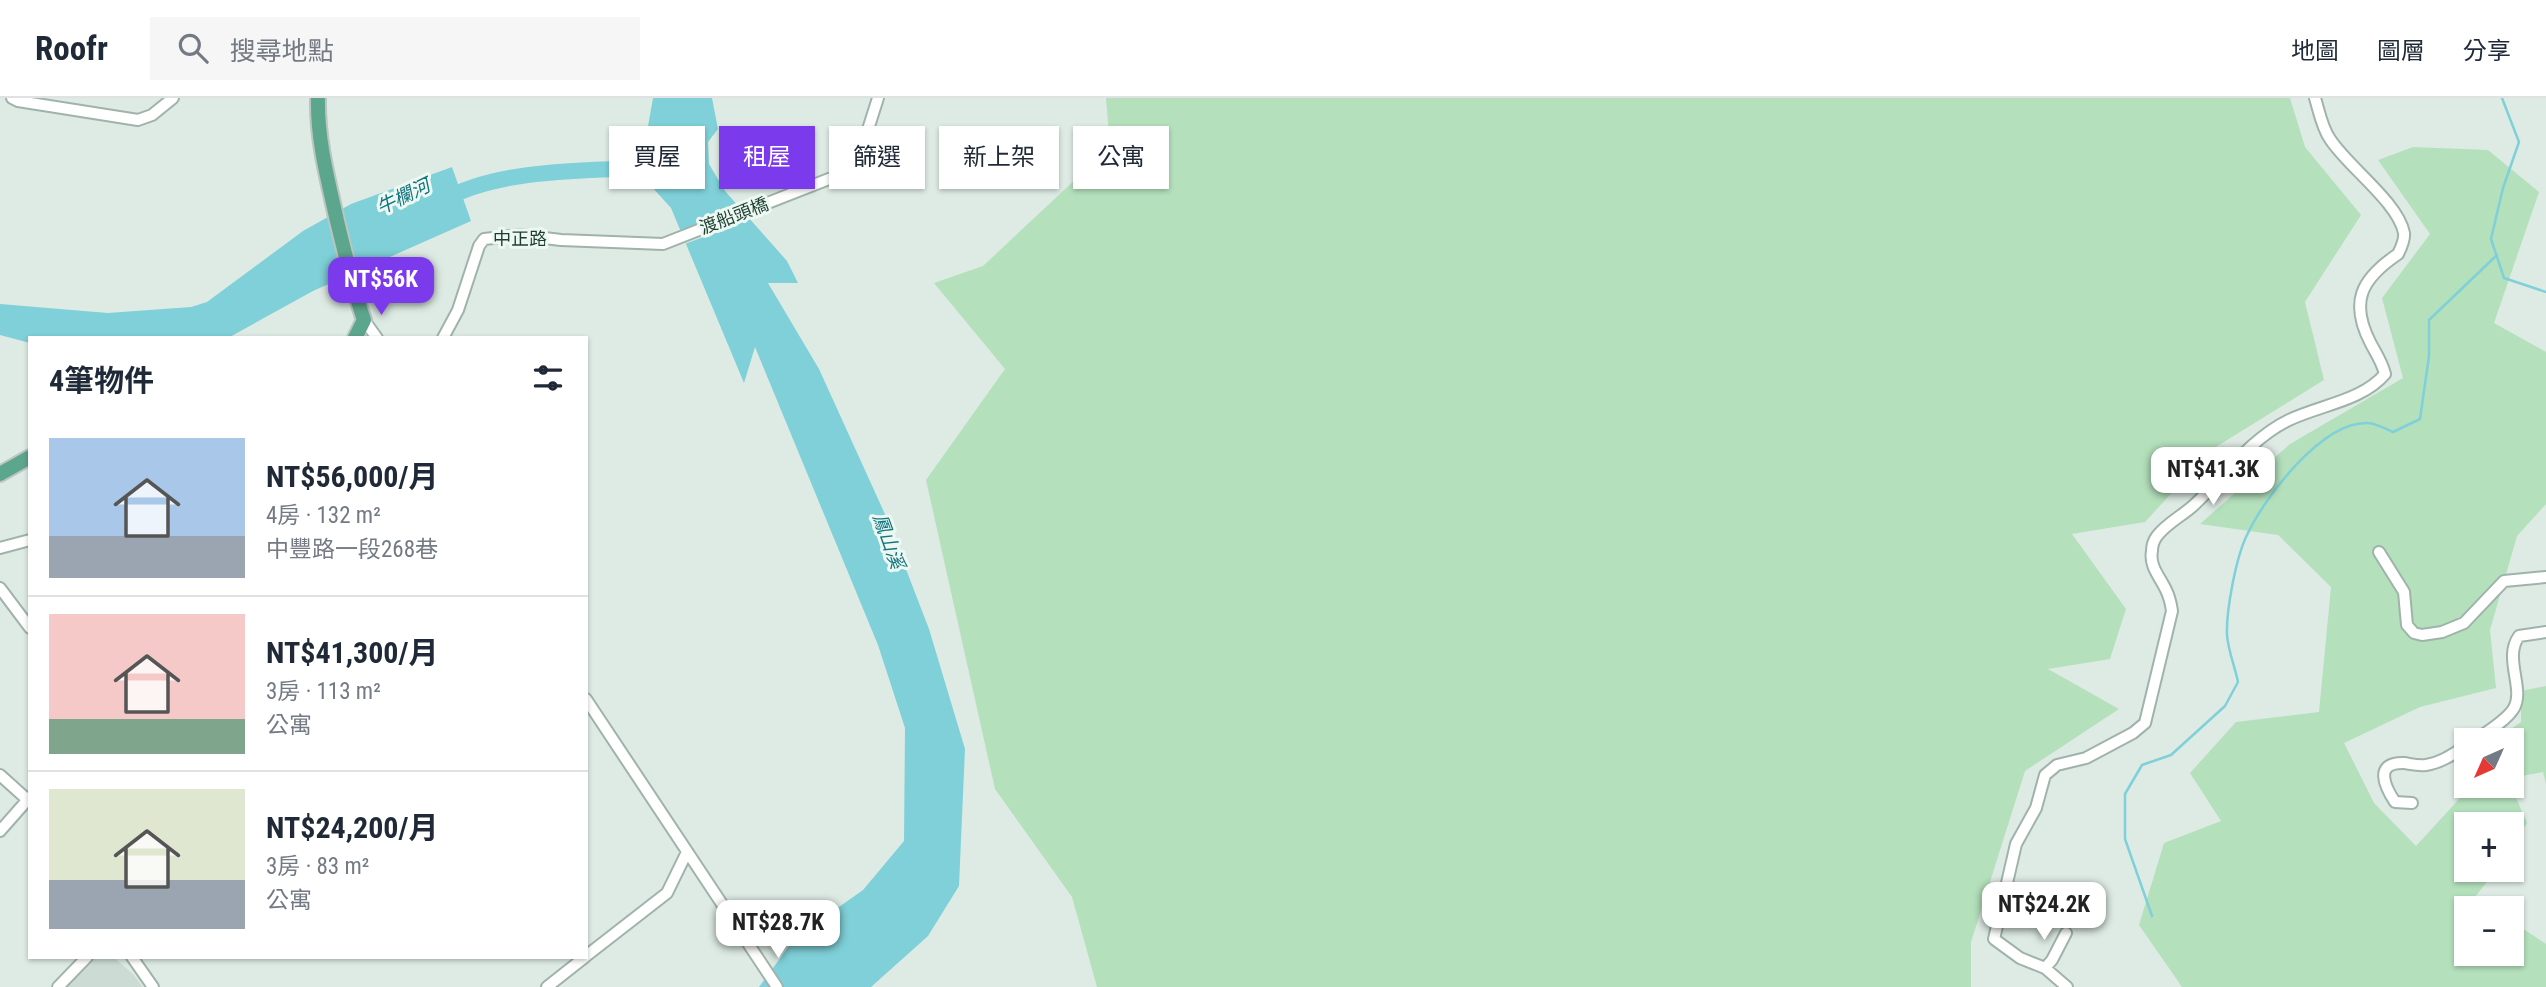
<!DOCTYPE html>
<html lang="zh-TW">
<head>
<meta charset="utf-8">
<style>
	body { margin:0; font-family:"Roboto Condensed","Noto Sans TC",sans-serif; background:#f6f6f7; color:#1f2937; height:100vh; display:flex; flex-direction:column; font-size:26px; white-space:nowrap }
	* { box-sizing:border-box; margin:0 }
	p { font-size:23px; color:#747a83 }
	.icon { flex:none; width:38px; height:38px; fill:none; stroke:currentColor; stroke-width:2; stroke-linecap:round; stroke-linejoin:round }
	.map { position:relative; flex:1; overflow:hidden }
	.sheet { position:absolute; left:28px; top:238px; width:560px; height:623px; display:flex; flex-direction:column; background:#fff; border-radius:0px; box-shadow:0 2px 5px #0004 }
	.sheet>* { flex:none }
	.top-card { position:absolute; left:609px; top:28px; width:665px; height:63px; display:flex; gap:14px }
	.needle { width:46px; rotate:225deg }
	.fabs { position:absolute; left:2454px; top:630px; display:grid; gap:14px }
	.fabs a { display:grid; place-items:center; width:70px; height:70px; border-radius:0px; background:#fff; box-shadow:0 2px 5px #0004; font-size:35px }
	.price { position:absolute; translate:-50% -60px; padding:0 16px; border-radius:14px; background:#fff; color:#222; font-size:23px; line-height:46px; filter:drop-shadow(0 2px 4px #0008) }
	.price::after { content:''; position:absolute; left:50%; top:42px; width:21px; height:16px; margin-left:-10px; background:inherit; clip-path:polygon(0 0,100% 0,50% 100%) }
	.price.current { background:#7c3aed; color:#fff }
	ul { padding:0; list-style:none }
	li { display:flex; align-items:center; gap:21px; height:175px; padding:0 21px }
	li+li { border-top:2px solid #e0e1e3 }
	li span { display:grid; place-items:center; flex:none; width:196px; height:140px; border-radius:0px; color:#555 }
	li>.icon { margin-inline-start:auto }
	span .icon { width:84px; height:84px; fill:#fffc; stroke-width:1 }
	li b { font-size:30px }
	h2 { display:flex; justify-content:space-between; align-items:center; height:84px; padding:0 21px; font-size:30px }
	.chip { padding:0 24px; border-radius:0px; background:#fff; box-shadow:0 2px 5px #0004; font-size:24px; line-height:63px }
	.chip.current { background:#7c3aed; color:#fff }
	header { display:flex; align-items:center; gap:42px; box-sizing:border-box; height:98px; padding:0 35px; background:#fff; border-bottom:2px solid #e0e1e3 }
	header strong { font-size:33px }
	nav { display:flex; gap:38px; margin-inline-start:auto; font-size:24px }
	.search { width:490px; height:63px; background:#f6f6f7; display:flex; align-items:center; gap:18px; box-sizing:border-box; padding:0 24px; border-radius:0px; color:#747a83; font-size:26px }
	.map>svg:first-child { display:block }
	.built { fill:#ccdbd3 }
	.green { fill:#b4e0bc }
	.water { fill:#7fd0d8 }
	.pier { fill:#deebe4 }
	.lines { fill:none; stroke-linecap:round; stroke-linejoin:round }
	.stream { stroke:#7fd0d8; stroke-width:2.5 }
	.river { stroke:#7fd0d8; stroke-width:16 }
	.minor-casing { stroke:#a0b3ab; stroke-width:14 }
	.major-casing { stroke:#bbc5c2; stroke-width:18 }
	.minor { stroke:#fff; stroke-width:10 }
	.major { stroke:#5da68e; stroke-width:14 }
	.labels { text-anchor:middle; stroke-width:6; stroke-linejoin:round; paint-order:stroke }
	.street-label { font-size:18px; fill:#1d3d32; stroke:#eef8f2 }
	.water-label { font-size:19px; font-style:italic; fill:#12757f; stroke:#eef8f2 }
</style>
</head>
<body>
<header>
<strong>Roofr</strong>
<div class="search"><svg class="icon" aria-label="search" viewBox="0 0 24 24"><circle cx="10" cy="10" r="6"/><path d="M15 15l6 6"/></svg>搜尋地點</div>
<nav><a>地圖</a><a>圖層</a><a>分享</a></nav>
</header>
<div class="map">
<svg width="2546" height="889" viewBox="0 0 2546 889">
	<rect width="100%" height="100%" fill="#deebe4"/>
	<!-- built -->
	<path class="built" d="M92 859H113L133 876 143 889H64Z"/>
	<!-- green -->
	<path class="green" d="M1106 0H2290L2305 49 2361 117 2305 204 2324 282 2211 352 2145 424 2072 436 2126 511 2110 561 2048 571 2119 611 2025 673 1971 844V889H1097L1072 799 995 691 926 382 1005 271 934 185 983 168 1110 49Z
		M2413 49 2488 52 2539 94 2494 225 2546 254V406L2517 438 2490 532 2496 590 2420 609 2344 645 2374 705 2416 748 2471 688H2511L2527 725 2511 749V726H2466V772H2496L2475 799 2492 810H2466V856H2511V823L2546 846V889H2182L2139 827 2164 745 2221 723 2190 675 2236 624 2319 614 2331 489 2278 437 2200 426 2290 346 2403 280 2382 200 2430 136 2378 62Z
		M2546 588V686L2543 674 2516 679 2511 663V642H2505L2504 636 2521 624V593Z"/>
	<!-- water -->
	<path class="water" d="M653 0H712L718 31 708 44 709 66 725 93 787 163 798 185H768L819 271 884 414 929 531 965 651 959 788 928 838 871 889H759L795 840 863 792 904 743 905 630 878 547 755 249 744 285 671 110 652 89 645 45Z
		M452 69 471 123 313 193 228 240H30V245L0 237V206L108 215 191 209 207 204 303 133 351 106Z"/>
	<!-- pier -->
	<path class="pier" d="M744 108 754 120 682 147 677 134Z"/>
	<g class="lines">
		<!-- stream -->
		<path class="stream" d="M2502 0 2519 44 2503 90 2491 141 2504 180 2546 194
			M2152 818 2125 741V696L2142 667 2171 657 2225 608 2238 584C2235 569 2228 552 2227 537 2226 513 2236 459 2247 437 2264 400 2322 323 2368 325 2375 325 2386 331 2393 334L2420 321 2429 258V222L2497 157"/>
		<!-- river -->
		<path class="river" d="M444 102C502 68 603 73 669 69"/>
		<defs>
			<path id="minor" d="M12 0 18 3 138 22 152 17 173 0
				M364 222 377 240
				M443 240 458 212 479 148 484 141 520 137 561 142 663 146 834 79 864 44 878 0
				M0 450 30 442
				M2379 454 2404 494 2407 527 2414 535 2422 537 2442 534 2464 525 2504 483 2546 479
				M0 490 30 530
				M586 601 777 889
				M2475 642C2487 634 2507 622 2514 610 2525 590 2503 560 2519 538L2546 534
				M0 677 30 704
				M2412 705 2395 704C2385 689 2373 664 2404 665 2411 666 2418 668 2426 667 2441 665 2453 656 2466 648
				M0 733 30 699
				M586 858 667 795 687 754
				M132 859 153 889
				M2045 870 2052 862 2066 835
				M58 889 87 859
				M547 889 585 859
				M2067 889 2045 870 2020 860 1994 841 2016 746 2036 710 2045 677 2057 667 2086 660 2133 635 2145 625 2172 513C2171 506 2169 498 2166 492 2160 479 2149 468 2152 453 2152 448 2154 442 2157 438 2167 425 2182 418 2194 407 2225 378 2250 341 2289 322 2320 307 2362 303 2385 276 2382 264 2377 257 2371 246 2349 204 2361 181 2398 156 2401 150 2405 142 2404 135 2398 104 2347 68 2330 41 2322 30 2319 13 2315 0"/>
			<path id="major" d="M318 0C317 42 328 82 337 123 345 156 353 190 364 222L355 240
				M0 376 30 359"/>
		</defs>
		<!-- minor casing -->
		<use href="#minor" class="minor-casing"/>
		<!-- major casing -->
		<use href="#major" class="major-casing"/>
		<!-- minor -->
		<use href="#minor" class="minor"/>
		<!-- major -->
		<use href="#major" class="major"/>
	</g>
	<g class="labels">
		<!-- street labels -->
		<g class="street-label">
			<text transform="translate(734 118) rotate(-21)" y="6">渡船頭橋</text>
			<text x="520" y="147">中正路</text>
		</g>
		<!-- water labels -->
		<g class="water-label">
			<text transform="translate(403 98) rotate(-26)" y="7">牛欄河</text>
			<text transform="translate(889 443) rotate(70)" y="7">鳳山溪</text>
		</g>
	</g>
</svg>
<div class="fabs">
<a><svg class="needle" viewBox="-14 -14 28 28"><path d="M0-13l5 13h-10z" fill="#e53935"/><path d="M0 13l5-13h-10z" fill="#747a83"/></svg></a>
<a>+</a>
<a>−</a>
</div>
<b class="price current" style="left:381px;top:219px">NT$56K</b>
<b class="price" style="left:2213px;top:409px">NT$41.3K</b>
<b class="price" style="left:2044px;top:844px">NT$24.2K</b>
<b class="price" style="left:778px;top:862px">NT$28.7K</b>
<div class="top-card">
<a class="chip">買屋</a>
<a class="chip current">租屋</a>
<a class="chip">篩選</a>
<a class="chip">新上架</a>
<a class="chip">公寓</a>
</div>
<section class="sheet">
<h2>4筆物件<svg class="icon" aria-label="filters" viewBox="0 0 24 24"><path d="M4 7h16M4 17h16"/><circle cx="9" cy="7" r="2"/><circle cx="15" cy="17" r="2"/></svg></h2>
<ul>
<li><span style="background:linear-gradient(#a9c7e8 70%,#9aa5b1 0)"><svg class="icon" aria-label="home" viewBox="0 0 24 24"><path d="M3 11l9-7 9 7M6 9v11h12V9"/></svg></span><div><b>NT$56,000/月</b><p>4房 · 132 m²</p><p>中豐路一段268巷</p></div></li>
<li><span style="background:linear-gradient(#f6c9c9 75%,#7fa58c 0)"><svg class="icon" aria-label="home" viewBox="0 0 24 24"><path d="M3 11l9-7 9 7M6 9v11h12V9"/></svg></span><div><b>NT$41,300/月</b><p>3房 · 113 m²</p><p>公寓</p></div></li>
<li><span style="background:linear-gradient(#dfe7d0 65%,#9aa5b1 0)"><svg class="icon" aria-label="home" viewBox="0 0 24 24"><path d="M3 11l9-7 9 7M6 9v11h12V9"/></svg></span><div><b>NT$24,200/月</b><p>3房 · 83 m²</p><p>公寓</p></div></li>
</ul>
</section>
</div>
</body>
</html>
